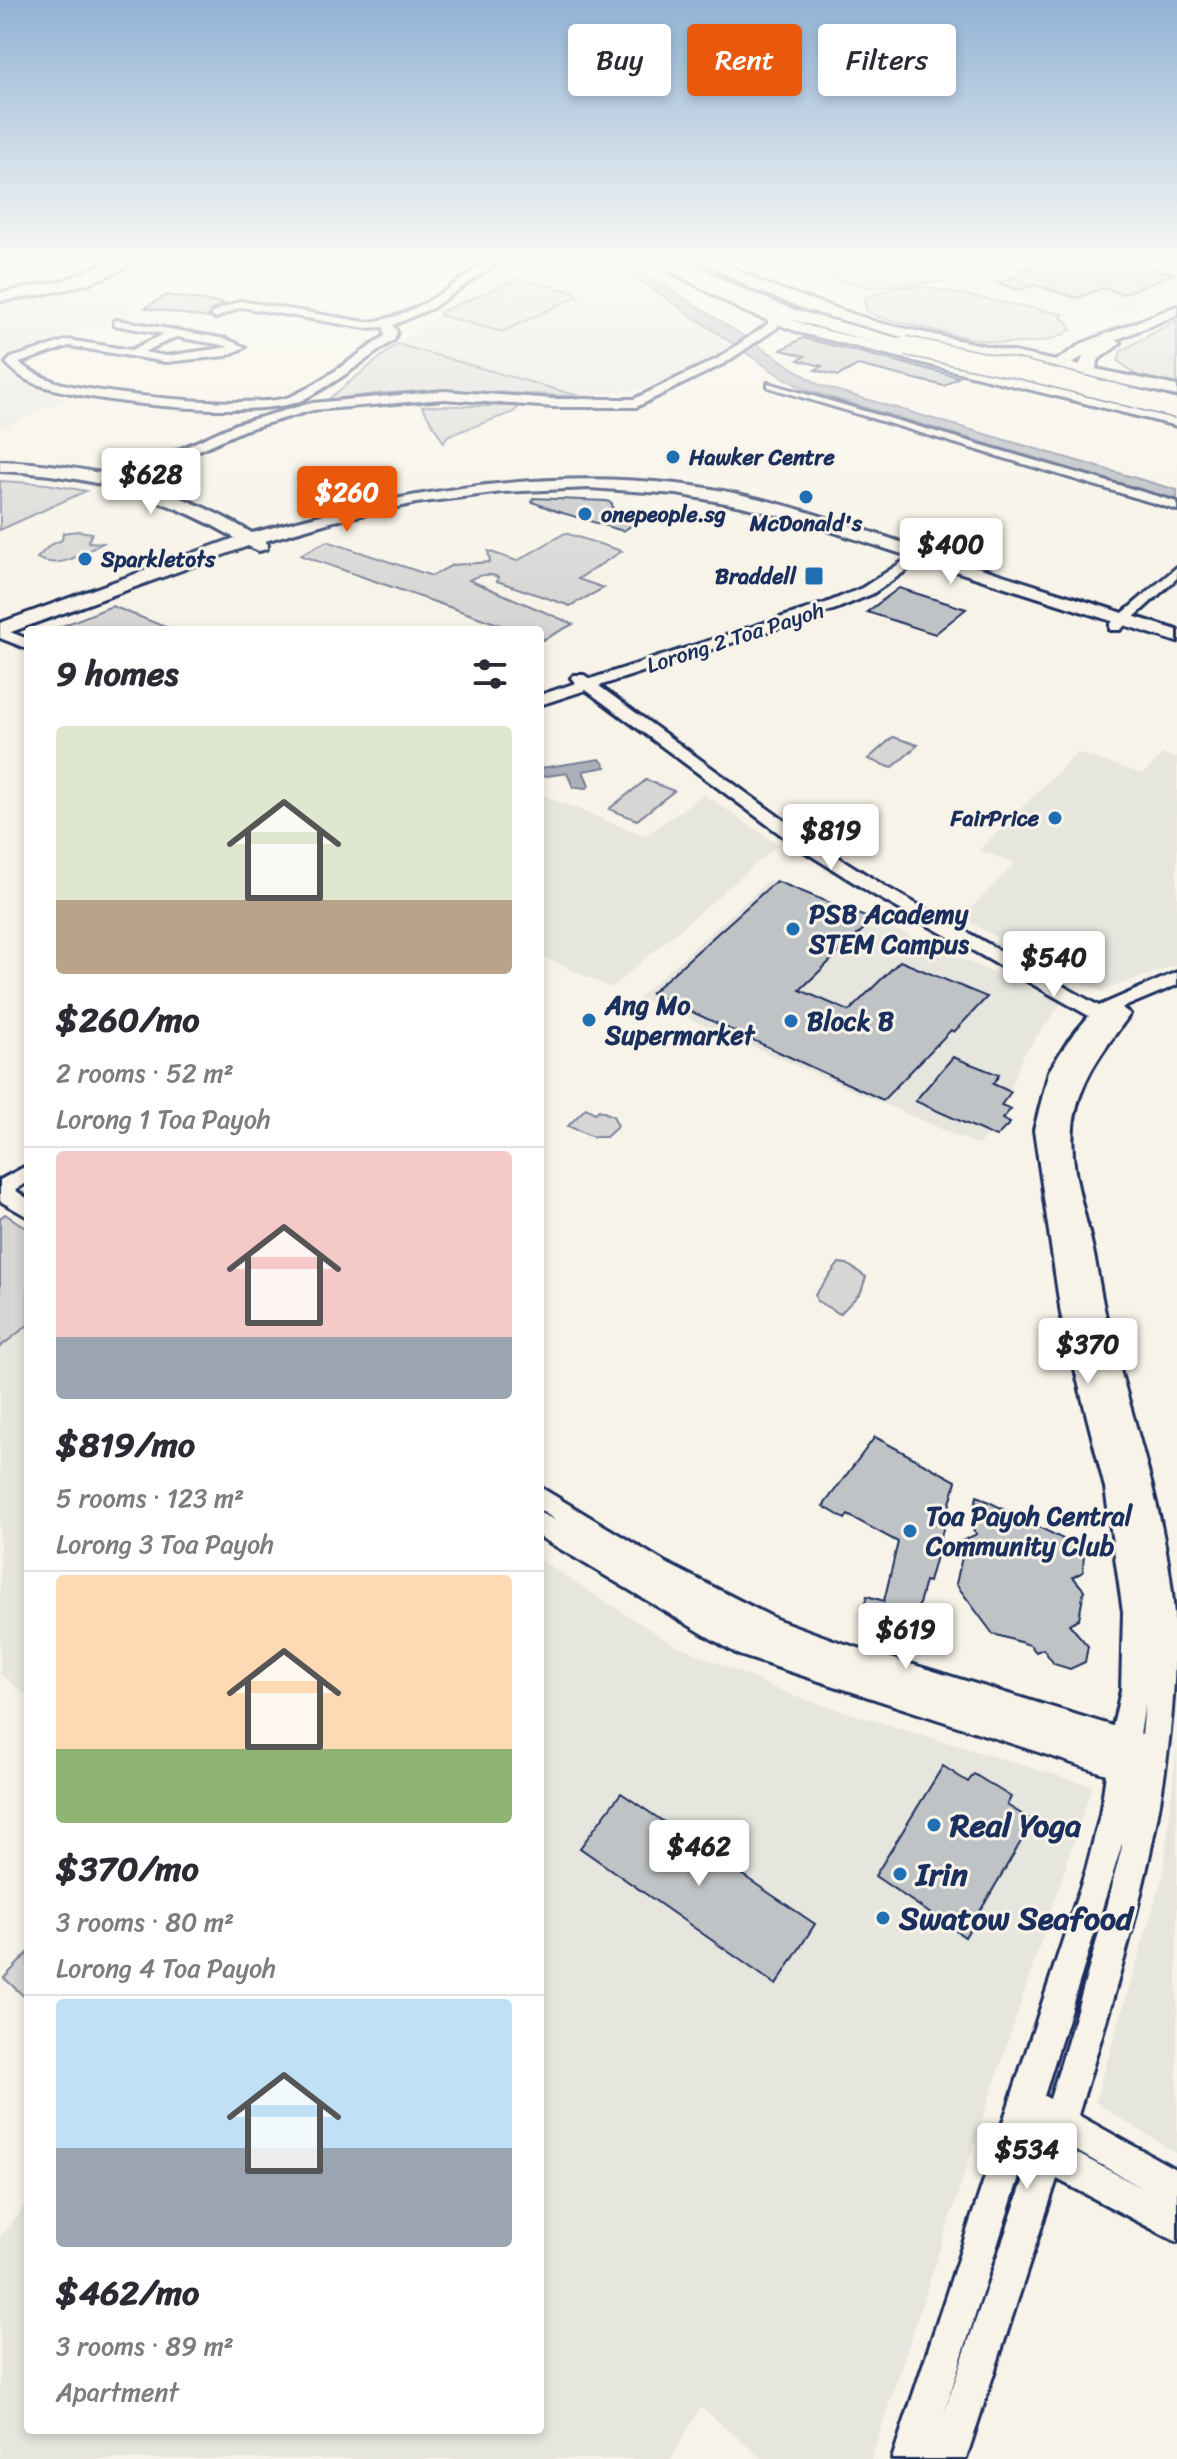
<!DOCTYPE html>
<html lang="en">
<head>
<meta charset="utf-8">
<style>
	body { margin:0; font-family:Sriracha,sans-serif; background:#f2f2f3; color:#2b2b33; height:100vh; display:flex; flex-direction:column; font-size:30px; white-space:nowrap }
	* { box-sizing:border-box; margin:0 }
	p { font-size:26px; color:#7c7c81 }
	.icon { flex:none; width:44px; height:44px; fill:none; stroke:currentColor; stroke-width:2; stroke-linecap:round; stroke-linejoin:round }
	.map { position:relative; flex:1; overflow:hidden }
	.details { position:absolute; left:24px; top:626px; width:520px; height:1808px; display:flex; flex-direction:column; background:#fff; border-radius:8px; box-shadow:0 4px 12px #0003 }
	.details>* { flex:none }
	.banner { position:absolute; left:568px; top:24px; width:488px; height:72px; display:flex; gap:16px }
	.price { position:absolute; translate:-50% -68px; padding:0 18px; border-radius:8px; background:#fff; color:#222; font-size:26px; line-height:52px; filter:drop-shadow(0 2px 4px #0008) }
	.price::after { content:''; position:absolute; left:50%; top:48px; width:24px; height:18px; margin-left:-12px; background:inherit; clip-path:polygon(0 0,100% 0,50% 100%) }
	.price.active { background:#ea580c; color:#fff }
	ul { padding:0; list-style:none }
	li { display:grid; align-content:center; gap:16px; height:424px; padding:0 32px }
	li+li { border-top:2px solid #e1e1e2 }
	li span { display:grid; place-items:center; height:248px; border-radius:8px; color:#555 }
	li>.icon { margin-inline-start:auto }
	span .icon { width:144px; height:144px; fill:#fffc; stroke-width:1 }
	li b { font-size:34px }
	h2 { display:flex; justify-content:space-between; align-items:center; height:96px; padding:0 32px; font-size:34px }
	.tag { padding:0 28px; border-radius:8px; background:#fff; box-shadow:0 4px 12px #0003; font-size:28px; line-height:72px }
	.tag.active { background:#ea580c; color:#fff }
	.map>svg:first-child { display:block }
	.built { fill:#e6e5de }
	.green { fill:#d7d6d4; stroke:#798299; stroke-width:2 }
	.water { fill:#acb0b9; stroke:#727c95; stroke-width:2 }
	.building { fill:#c0c3c5; stroke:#1b2f5e; stroke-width:2 }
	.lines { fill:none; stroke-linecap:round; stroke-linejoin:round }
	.minor-casing { stroke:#1b2f5e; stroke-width:6 }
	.major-casing { stroke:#1b2f5e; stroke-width:6 }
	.highway-casing { stroke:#1b2f5e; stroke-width:6 }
	.minor { fill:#f7f3e8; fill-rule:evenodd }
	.major { fill:#f7f3e8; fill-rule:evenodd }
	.highway { fill:#f7f3e8; fill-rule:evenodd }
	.highway-bridge-casing { stroke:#1b2f5e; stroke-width:21; stroke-linecap:butt }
	.highway-bridge { stroke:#f7f3e8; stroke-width:18 }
	.poi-dot { fill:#1f6fb2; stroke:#f7f3e8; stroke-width:3 }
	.labels { text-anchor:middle; stroke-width:6; stroke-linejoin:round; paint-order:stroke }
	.far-poi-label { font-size:22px; font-weight:bold; fill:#1b2f5e; stroke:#f7f3e8; text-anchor:start }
	.far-street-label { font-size:22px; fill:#1b2f5e; stroke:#f7f3e8 }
	.poi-label { font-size:26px; font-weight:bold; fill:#1b2f5e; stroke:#f7f3e8; text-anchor:start }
	.near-poi-label { font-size:32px; font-weight:bold; fill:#1b2f5e; stroke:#f7f3e8; text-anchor:start }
</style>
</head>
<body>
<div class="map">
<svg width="1177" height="2459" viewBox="0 0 1177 2459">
	<rect width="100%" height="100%" fill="#f7f3e8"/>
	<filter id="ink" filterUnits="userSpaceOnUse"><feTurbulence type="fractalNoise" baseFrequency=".0125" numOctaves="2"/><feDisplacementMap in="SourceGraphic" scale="16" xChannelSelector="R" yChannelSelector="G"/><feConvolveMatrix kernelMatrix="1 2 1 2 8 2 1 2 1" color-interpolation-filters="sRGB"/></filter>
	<g filter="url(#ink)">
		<!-- built -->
		<path class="built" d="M516 258H602L736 348 686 374 644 388 582 397 397 344Z
			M1008 258H1177V287L1121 315 970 285Z
			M95 283 139 312 0 358V300Z
			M0 370 67 399 0 429Z
			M1077 753 1143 774 1163 754 1177 758V965L1101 991 961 918 1015 863 979 850Z
			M540 794 645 836 704 794 778 845 611 988 540 955Z
			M769 880 873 920 1062 1003 1023 1055 999 1120 978 1145 639 997Z
			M0 1234 28 1238V1696L0 1674Z
			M540 1560 668 1641 793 1696 1092 1786 871 2459H763L701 2407 671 2459H0V2236L28 2202V2430H540Z
			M1177 1744V2154L1095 2102 1163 1875Z"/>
		<!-- green -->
		<path class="green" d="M390 258H493C463 272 425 271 393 264Z
			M757 258H985L943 282 866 287 766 263Z
			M518 279 574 292 578 296 502 332 440 315V312Z
			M897 287H924L1063 314 1061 318 1069 323 1071 330C1023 362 932 328 878 317L866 310 864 298Z
			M1177 320V386L1139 377 1118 361 1121 351Z
			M397 344 582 397C497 392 409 385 326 401Z
			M519 406 514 412 447 436 444 443 422 406Z
			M0 481 47 484 86 491 0 530Z
			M78 531 92 533 88 542 103 543C82 553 60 571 37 558L50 545 62 540 63 533Z
			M565 533 622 551 578 579 604 588 570 606 497 581 498 577C489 573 477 575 469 580L573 624 543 640 540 630H515L300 555 327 541 432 576 452 565 490 562 488 551 517 561Z
			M112 606 173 630H52Z
			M893 737 918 745 892 768 868 759Z
			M646 780 674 791 637 820 609 809Z
			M586 1108 595 1113 599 1110 613 1116 618 1126 606 1137H593L568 1126Z
			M5 1214 28 1229V1325L0 1347V1218Z
			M839 1263 847 1264 866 1277 861 1292 840 1314 817 1301 815 1295Z
			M28 1953V2000L4 1978Z"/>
		<!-- water -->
		<path class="water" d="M607 258H622L821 386 1177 490V500L806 390 780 376Z
			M600 759 606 767 583 771 589 785 587 788 573 787 567 773 540 777V768Z"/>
		<!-- building -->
		<path class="building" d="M1052 258H1119L1174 274 1123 294 1103 288 1077 298 1035 285 1019 290 998 283 1031 271 1022 269Z
			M167 295 226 304 211 310 208 318 145 308Z
			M803 338 959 377 944 386 858 365 838 376 815 370 822 366 798 360 805 356 781 350Z
			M533 498 606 501 612 503 613 516 645 517 623 531 556 511 532 502Z
			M899 588 966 609 935 634 867 612Z
			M776 881 873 920 800 990 849 1011 900 961 987 997 954 1032 951 1030 883 1100 651 993Z
			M953 1057 999 1075 993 1084 1011 1092 1001 1105 1011 1109 1002 1119 1010 1123 996 1137 915 1101Z
			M875 1437 956 1481 929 1582 925 1581 912 1631 861 1616 867 1596 884 1601 898 1542 848 1515 845 1519 823 1506Z
			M977 1496 1079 1547 1084 1553 1083 1572 1073 1577 1084 1590 1079 1619 1069 1624 1088 1646 1085 1662 1070 1669 1054 1664 1043 1649 1036 1652 1030 1645 993 1634 956 1584 962 1557 970 1553 962 1541 977 1534 970 1526Z
			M943 1766 968 1782 974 1774 1011 1797 1007 1805 1033 1821 965 1937 875 1876Z
			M621 1793 815 1924 776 1985 580 1848Z"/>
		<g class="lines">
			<defs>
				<path id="minor" d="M492 258H504L432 308 393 325 397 332 394 340C364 360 334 385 302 400 258 421 68 402 25 379 18 375 11 368 6 363L11 358 68 340 131 350 164 334 114 325V321L118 320 226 339 245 347 226 356 166 362 69 346 19 363C31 372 42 377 56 382 95 394 258 411 292 396 323 382 357 355 385 336L384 327 365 328 241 307 216 318 212 317V313L240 301 365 322C413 320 453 284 492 258ZM176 337 223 345 229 347 166 356 144 352Z
					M768 316H776L778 327 725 363 636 407H554L444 399 313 410 244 430 144 475 120 480H100L94 476 100 472 136 469 236 424 312 403 444 391 554 399H634L717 359 768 324Z
					M768 383 1177 502V510L768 387Z
					M921 550 928 554 926 557 872 594 836 609 599 686 811 840 886 887 1099 1006 1177 972V985L1122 1008 1130 1014C1105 1049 1082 1075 1074 1119 1067 1164 1084 1207 1093 1250 1098 1273 1101 1298 1107 1321 1133 1425 1171 1524 1175 1632 1177 1796 1125 1960 1078 2115L1177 2170V2206L1172 2204 1177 2206V2242L1057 2179 966 2459H892L1086 1870 1100 1815 1106 1774 739 1655 540 1537V1513L557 1521 540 1510V1487L666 1563 776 1619 839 1642 1113 1726 1121 1690 1123 1612 1105 1488 1061 1314 1034 1130 1049 1071 1068 1041 1089 1016 874 895 799 848 586 690 540 705V695L576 683 571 678 574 675H584L590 679 826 603 862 588ZM1145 1704 1142 1735 1140 1734ZM1122 1844V1847C1100 1932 1076 2016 1050 2099L1044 2096ZM1068 2146 1142 2188 1067 2148ZM1024 2161 1029 2164 944 2413Z
					M1177 567V578L1120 630H1110V624Z
					M0 628 28 639V649L0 638Z
					M28 1165V1182L15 1190 28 1199V1217L0 1201V1180Z"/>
				<path id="major" d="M119 258H137C107 285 39 296 0 301V293L62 281Z
					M647 258H665L753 305 811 327 1177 416V426L801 333 743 311Z
					M696 258H714L763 283 879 323 1056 361 1083 343 1177 306V315L1093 349 1072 364 1177 386V396L1062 371 1050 377 1042 372 1046 368 934 346 810 311 753 289Z
					M0 461C90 464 175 487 252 533 392 494 531 468 677 484 761 493 842 523 922 549 1007 577 1092 603 1177 630V642L799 521 742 506 677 494 589 488 502 492 416 503 334 521 265 541 268 545 266 549 259 551 248 546 0 636V623L235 538C162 495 84 474 0 471Z"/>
				<path id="highway" d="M664 258H683L733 285 791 309 912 342 915 346 906 351 779 316 722 292Z
					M1112 338 1121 343 1099 359 1095 371 1098 376 1139 389 1142 393 1139 397 1133 398 1086 384 1077 371 1085 352Z"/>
			</defs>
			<!-- minor casing -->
			<use href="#minor" class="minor-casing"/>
			<!-- major casing -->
			<use href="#major" class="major-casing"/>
			<!-- highway casing -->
			<use href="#highway" class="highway-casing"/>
			<!-- minor -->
			<use href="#minor" class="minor"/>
			<!-- major -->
			<use href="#major" class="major"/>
			<!-- highway -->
			<use href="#highway" class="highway"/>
			<defs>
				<path id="highway-bridge" d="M906 346 1024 370 1177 409"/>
			</defs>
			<!-- highway-bridge casing -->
			<use href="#highway-bridge" class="highway-bridge-casing"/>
			<!-- highway-bridge -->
			<use href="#highway-bridge" class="highway-bridge"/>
		</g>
	</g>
	<!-- sky -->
	<linearGradient id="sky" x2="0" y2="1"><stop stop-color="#90b2d5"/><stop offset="0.43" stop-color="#fbfaf5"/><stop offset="1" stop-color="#fbfaf5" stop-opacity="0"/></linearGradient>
	<rect width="1177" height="602" fill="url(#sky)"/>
	<!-- markers -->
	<g class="poi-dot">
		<circle cx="673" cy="457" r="8"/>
		<circle cx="806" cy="497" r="8"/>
		<circle cx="585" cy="514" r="8"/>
		<circle cx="85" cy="559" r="8"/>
		<rect x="804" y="566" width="20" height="20" rx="4"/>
		<circle cx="1055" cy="818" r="8"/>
		<circle cx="793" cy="929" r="8"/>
		<circle cx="589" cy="1020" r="8"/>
		<circle cx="791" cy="1021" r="8"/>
		<circle cx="910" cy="1531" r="8"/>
		<circle cx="934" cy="1825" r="8"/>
		<circle cx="900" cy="1874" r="8"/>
		<circle cx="883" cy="1918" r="8"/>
	</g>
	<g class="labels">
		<!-- far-poi labels -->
		<g class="far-poi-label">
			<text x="689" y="465">Hawker Centre</text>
			<text x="601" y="522">onepeople.sg</text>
			<text x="806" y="531" text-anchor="middle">McDonald's</text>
			<text x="101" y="567">Sparkletots</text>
			<text x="796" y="584" text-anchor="end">Braddell</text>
			<text x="1039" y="826" text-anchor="end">FairPrice</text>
		</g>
		<!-- far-street labels -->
		<g class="far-street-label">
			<text transform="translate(735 637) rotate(-18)" y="8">Lorong 2 Toa Payoh</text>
		</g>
		<!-- poi labels -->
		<g class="poi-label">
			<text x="809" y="923">PSB Academy<tspan x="809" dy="30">STEM Campus</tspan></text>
			<text x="605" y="1014">Ang Mo<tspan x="605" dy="30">Supermarket</tspan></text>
			<text x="807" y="1030">Block B</text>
			<text x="926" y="1525">Toa Payoh Central<tspan x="926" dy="30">Community Club</tspan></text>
		</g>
		<!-- near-poi labels -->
		<g class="near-poi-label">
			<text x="950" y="1836">Real Yoga</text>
			<text x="916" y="1885">Irin</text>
			<text x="899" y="1929">Swatow Seafood</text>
		</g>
	</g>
</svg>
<b class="price" style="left:151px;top:516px">$628</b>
<b class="price active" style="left:347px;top:534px">$260</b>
<b class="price" style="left:951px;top:586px">$400</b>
<b class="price" style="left:831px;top:872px">$819</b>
<b class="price" style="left:1054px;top:999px">$540</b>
<b class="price" style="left:1088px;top:1386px">$370</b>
<b class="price" style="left:906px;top:1671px">$619</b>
<b class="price" style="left:699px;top:1888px">$462</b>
<b class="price" style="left:1027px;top:2191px">$534</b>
<div class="banner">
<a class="tag">Buy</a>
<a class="tag active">Rent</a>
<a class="tag">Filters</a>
</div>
<section class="details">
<h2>9 homes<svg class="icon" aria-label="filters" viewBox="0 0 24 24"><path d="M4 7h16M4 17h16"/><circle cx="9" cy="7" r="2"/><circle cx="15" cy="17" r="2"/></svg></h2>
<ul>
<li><span style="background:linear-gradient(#dfe7d0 70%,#b9a48a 0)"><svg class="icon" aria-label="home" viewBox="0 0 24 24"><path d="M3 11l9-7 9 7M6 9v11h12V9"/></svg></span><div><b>$260/mo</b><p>2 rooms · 52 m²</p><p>Lorong 1 Toa Payoh</p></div></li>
<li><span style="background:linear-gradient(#f6c9c9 75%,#9aa5b1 0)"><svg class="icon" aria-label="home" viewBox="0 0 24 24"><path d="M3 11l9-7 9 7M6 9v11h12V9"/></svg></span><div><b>$819/mo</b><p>5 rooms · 123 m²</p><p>Lorong 3 Toa Payoh</p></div></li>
<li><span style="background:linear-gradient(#ffd9b3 70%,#8fb573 0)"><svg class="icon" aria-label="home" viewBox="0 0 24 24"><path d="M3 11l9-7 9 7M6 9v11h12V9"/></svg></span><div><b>$370/mo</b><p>3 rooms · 80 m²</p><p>Lorong 4 Toa Payoh</p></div></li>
<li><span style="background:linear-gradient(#bfe0f5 60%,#9aa5b1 0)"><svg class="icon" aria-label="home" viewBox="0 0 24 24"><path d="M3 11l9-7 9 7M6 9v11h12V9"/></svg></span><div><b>$462/mo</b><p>3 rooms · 89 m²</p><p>Apartment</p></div></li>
</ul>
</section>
</div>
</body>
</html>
